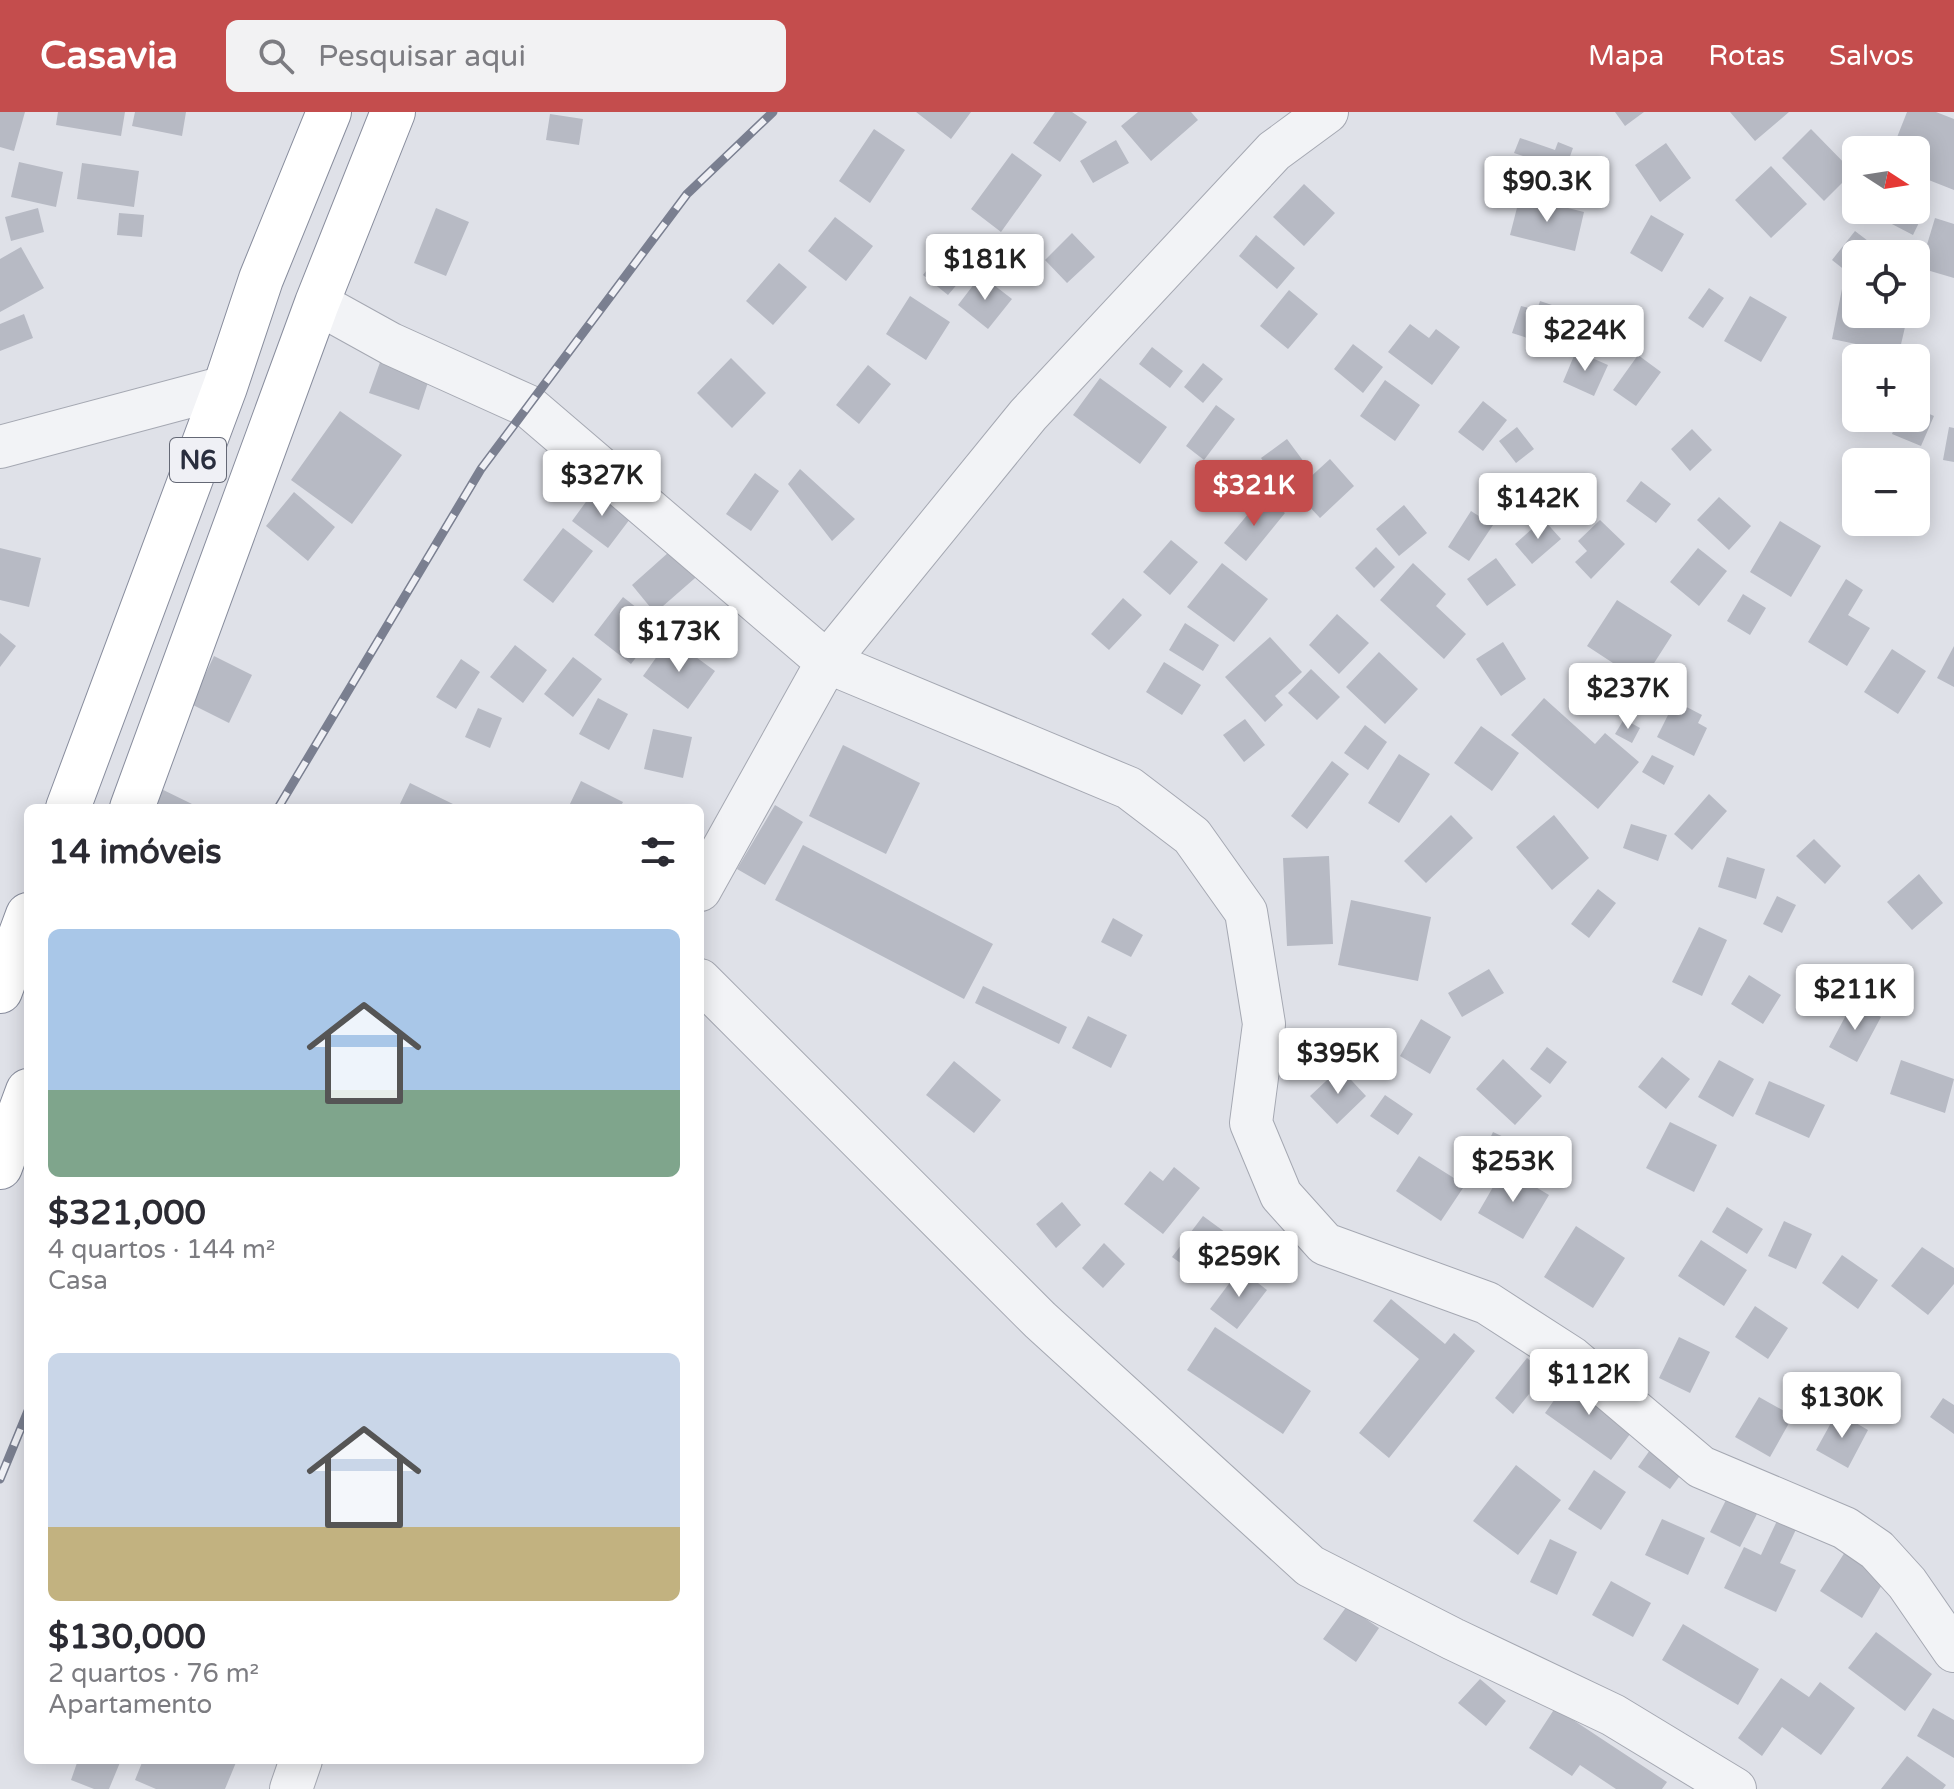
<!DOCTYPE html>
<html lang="pt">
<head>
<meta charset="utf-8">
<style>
	body { margin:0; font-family:"Varela Round",sans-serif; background:#f2f2f3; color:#2b2b33; height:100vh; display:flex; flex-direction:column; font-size:30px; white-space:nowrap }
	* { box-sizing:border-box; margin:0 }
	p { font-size:26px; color:#7c7c81 }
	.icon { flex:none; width:44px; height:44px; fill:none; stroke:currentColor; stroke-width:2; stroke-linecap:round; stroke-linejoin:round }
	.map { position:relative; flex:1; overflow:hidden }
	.drawer { position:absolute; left:24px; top:692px; width:680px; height:960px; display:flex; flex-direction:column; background:#fff; border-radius:12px; box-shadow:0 4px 20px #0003 }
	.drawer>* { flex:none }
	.needle { width:52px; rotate:102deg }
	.tools { position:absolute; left:1842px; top:24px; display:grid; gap:16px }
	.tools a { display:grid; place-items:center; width:88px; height:88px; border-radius:12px; background:#fff; box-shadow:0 4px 20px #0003; font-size:40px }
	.price { position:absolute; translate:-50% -68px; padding:0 18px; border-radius:8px; background:#fff; color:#222; font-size:26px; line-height:52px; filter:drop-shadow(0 2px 4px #0008) }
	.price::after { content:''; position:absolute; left:50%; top:48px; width:24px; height:18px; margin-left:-12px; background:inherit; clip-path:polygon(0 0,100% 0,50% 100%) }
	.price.on { background:#c44d4d; color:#fff }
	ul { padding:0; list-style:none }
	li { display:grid; align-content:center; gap:16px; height:424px; padding:0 24px }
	li span { display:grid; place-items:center; height:248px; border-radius:12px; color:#555 }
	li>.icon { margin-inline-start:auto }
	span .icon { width:144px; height:144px; fill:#fffc; stroke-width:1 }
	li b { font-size:34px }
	h2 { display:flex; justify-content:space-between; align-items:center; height:96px; padding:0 24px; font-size:34px }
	header { display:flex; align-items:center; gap:48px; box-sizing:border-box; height:112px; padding:0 40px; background:#c44d4d; color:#fff }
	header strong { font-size:38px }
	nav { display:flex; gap:44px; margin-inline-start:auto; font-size:28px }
	.search { width:560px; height:72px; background:#f2f2f3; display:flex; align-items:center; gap:20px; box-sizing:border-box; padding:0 28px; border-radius:12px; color:#7c7c81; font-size:30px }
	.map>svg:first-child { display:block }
	.building { fill:#b7bac4 }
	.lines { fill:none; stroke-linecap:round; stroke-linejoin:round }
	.street-casing { stroke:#a5a8b2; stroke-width:44 }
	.highway-casing { stroke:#888d9d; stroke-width:46 }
	.street { stroke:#f2f3f6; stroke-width:42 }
	.highway { stroke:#fff; stroke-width:44 }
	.rail-casing { stroke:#7a7f90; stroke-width:9 }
	.rail { stroke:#eff0f5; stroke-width:6; stroke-dasharray:18; stroke-linecap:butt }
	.labels { text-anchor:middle; stroke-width:8; stroke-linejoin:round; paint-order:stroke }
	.shield { fill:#eff0f5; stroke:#646875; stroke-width:2 }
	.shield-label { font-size:26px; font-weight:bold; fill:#292e3e }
</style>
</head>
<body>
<header>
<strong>Casavia</strong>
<div class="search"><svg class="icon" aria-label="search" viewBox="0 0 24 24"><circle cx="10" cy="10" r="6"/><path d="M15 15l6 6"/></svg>Pesquisar aqui</div>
<nav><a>Mapa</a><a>Rotas</a><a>Salvos</a></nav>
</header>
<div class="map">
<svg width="1954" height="1677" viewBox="0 0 1954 1677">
	<rect width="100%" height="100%" fill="#dfe1e8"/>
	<!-- building -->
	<path class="building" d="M0 0H25L14 39 0 35Z
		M58 0H125L121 24 56 13Z
		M135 0H186L182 24 132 14Z
		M916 0H971L951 27Z
		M1055 0H1072L1087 10 1060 50 1033 31Z
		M1138 0H1191L1198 8 1151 49 1121 14Z
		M1615 0H1644L1625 14Z
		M1730 0H1789L1755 29Z
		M1907 0H1936L1954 7V78L1916 63V38H1892Z
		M550 2 583 7 579 33 546 28Z
		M874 17 905 38 870 91 839 69Z
		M1811 17 1853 60 1824 89 1782 46Z
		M1520 26 1555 38 1558 30 1573 36 1560 72 1548 67 1552 54 1514 41Z
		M1116 28 1129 51 1093 71 1080 49Z
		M1666 31 1691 66 1660 90 1635 53Z
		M1012 41 1042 63 1001 120 971 97Z
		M19 50 63 60 56 95 11 85Z
		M82 51 139 59 134 95 77 87Z
		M1771 54 1807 92 1771 126 1735 88Z
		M1304 72 1335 101 1304 134 1273 105Z
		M1520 84 1584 100 1575 139 1510 123Z
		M1916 88 1927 94 1913 123 1865 98H1916Z
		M38 96 44 120 11 129 5 105Z
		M436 96 469 110 446 164 414 151Z
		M119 101 144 103 142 125 117 123Z
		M1651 103 1684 122 1662 160 1630 141Z
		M835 105 873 134 846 169 808 139Z
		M1935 106 1954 112V166L1920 156Z
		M1855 119 1885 142H1856V167L1832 148Z
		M1072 121 1095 145 1067 171 1045 148Z
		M1256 123 1295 156 1277 177 1239 144Z
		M950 128 977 149 948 183 923 163Z
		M21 135 44 176 0 200V147Z
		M779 151 807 175 773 213 746 189Z
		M981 163 1012 187 988 217 958 193Z
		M1709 176 1724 186 1703 216 1688 206Z
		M1842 177 1856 180V202H1908L1899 241 1832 227Z
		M1289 178 1318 202 1288 237 1260 214Z
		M910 184 950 210 926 248 886 222Z
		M1750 184 1787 205 1761 250 1724 229Z
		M1540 189 1558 195 1546 232 1512 221 1521 194 1537 198Z
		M24 202 33 226 0 239V212Z
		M1410 212 1429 226 1436 217 1460 235 1432 273 1388 240Z
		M1353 232 1383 255 1363 281 1334 257Z
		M1152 235 1183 259 1170 276 1139 252Z
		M1576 239 1608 253 1594 284 1563 270Z
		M383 242 432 258 419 298 369 281Z
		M1638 243 1661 260 1636 294 1613 278Z
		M731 246 766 281 732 316 697 281Z
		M1203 251 1223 267 1203 291 1184 275Z
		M868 253 891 272 859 312 836 293Z
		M1100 266 1167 315 1140 352 1073 303Z
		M1385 268 1420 293 1395 329 1360 304Z
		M1483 289 1507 308 1483 339 1458 320Z
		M1216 293 1235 307 1204 348 1186 334Z
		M1916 296 1934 304 1921 334 1892 322 1898 306H1916Z
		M340 299 402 343 352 412 291 368Z
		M1517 315 1534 337 1516 351 1499 329Z
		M1949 315 1954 316V350L1943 348Z
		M1692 317 1712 338 1690 359 1671 337Z
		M1287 327 1304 350 1278 369 1261 346Z
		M1330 347 1354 374 1320 406 1295 379Z
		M800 357 855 407 832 429 788 372Z
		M755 361 779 379 751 419 726 402Z
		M1641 369 1671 392 1656 411 1626 389Z
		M596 376 633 403 608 436 572 409Z
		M294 380 335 415 308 449 266 414Z
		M1263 384 1285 401 1246 449 1224 431Z
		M1719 385 1751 414 1729 438 1697 408Z
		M1404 393 1427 421 1399 444 1376 417Z
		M1471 399 1493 413 1469 449 1448 435Z
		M1543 407 1561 427 1532 452 1515 432Z
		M1600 408 1625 432 1591 467 1575 450 1587 439 1578 429Z
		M1780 409 1821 434 1791 485 1750 460Z
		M563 416 593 439 553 491 523 468Z
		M1171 428 1198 450 1170 483 1143 460Z
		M678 432 702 460 655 501 632 473Z
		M1376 435 1395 455 1374 476 1355 456Z
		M0 436 41 446 29 495 0 488Z
		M1698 436 1727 459 1699 494 1670 470Z
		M1496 446 1516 473 1487 494 1467 467Z
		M1222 451 1268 487 1234 530 1187 495Z
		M1413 451 1446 482 1436 494 1466 522 1444 547 1380 488Z
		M1846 467 1863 478 1848 503 1870 516 1847 554 1808 530Z
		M1743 482 1766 496 1750 523 1727 509Z
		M623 485 660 514 631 552 594 523Z
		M1123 486 1142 503 1109 538 1091 522Z
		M1617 488 1672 523 1642 570 1587 534Z
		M1337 502 1369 531 1339 562 1309 533Z
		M1185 511 1219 533 1203 559 1169 538Z
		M0 521 16 534 0 555Z
		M1270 525 1302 560 1275 584 1283 593 1265 610 1225 565Z
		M670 526 715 559 688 597 643 564Z
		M1503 530 1526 567 1501 584 1476 547Z
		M515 533 547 558 523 591 490 565Z
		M1954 534V575L1937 566Z
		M1892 537 1926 559 1898 602 1864 580Z
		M1379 540 1418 577 1385 612 1346 575Z
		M214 544 252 563 229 611 191 592Z
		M573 545 602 567 573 605 544 582Z
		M461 547 480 560 456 597 436 585Z
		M1164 550 1201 573 1182 603 1146 580Z
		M1311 557 1340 585 1317 608 1288 581Z
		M598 586 628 602 609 638 579 622Z
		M1544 586 1595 632 1605 621 1639 650 1598 697 1511 623Z
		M1675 589 1702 603 1698 611 1707 616 1694 644 1657 625Z
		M478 596 502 606 490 636 465 625Z
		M1245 607 1265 633 1244 650 1223 623Z
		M1624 607 1640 616 1632 631 1615 622Z
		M1365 613 1387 630 1368 658 1344 641Z
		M1481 614 1519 641 1492 679 1454 651Z
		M653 617 692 625 683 666 644 657Z
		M843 633 920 671 886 742 809 704Z
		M1399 642 1430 662 1399 711 1368 691Z
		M1652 643 1674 654 1664 673 1642 660Z
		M1332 649 1349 662 1307 717 1291 704Z
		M581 669 623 690 620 696H568Z
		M149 671 192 692 190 696H137Z
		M410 671 455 693 453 696H398Z
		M1709 682 1727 699 1692 738 1674 722Z
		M775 693 803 710 765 773 737 757Z
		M1451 703 1473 726 1426 771 1404 749Z
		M1554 703 1589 746 1552 778 1516 735Z
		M1631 712 1667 723 1658 749 1623 736Z
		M1814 727 1841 754 1825 772 1796 744Z
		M803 733 993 832 964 887 775 788Z
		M1329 744 1333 832 1287 834 1283 746Z
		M1727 745 1765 757 1756 787 1718 775Z
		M1919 762 1943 791 1912 818 1887 790Z
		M1598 777 1616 791 1589 826 1571 812Z
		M1777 784 1796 793 1782 821 1763 812Z
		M1351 788 1431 805 1418 869 1338 853Z
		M1113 806 1143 823 1131 845 1101 830Z
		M1699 815 1727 828 1702 884 1672 870Z
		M1489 857 1504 881 1462 905 1448 881Z
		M1749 863 1781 883 1763 912 1731 892Z
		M983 874 1067 915 1059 932 975 891Z
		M1853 890 1881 905 1857 950 1829 935Z
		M1088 904 1127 923 1111 956 1072 936Z
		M1421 907 1451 925 1430 962 1400 944Z
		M1547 935 1567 950 1550 972 1530 957Z
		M1662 945 1690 967 1666 997 1638 975Z
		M1503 947 1542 984 1515 1013 1476 977Z
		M1719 948 1754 967 1733 1005 1698 985Z
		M1901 948 1954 967 1945 1001 1890 982Z
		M954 949 1001 988 974 1021 926 983Z
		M1340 956 1366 984 1337 1012 1310 984Z
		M1769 969 1825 993 1809 1026 1755 1002Z
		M1385 983 1413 1002 1398 1023 1370 1004Z
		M1670 1010 1717 1033 1694 1080 1646 1056Z
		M1493 1020 1510 1028 1496 1057 1479 1049Z
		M1419 1044 1465 1073 1441 1109 1396 1079Z
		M1174 1055 1200 1076 1163 1122 1124 1092 1150 1059 1163 1069Z
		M1504 1056 1549 1083 1523 1127 1478 1101Z
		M1062 1090 1081 1113 1056 1136 1036 1112Z
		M1727 1095 1763 1117 1747 1142 1712 1120Z
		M1203 1104 1233 1126 1203 1167 1172 1145Z
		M1784 1109 1812 1122 1796 1157 1768 1144Z
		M1576 1114 1625 1146 1593 1196 1544 1165Z
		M1701 1128 1747 1158 1724 1194 1678 1164Z
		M1104 1131 1125 1152 1103 1176 1082 1156Z
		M1922 1135 1954 1156V1172L1928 1203 1891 1174Z
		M1842 1143 1878 1168 1858 1197 1822 1171Z
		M1240 1157 1267 1178 1237 1217 1210 1197Z
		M1391 1187 1445 1232 1454 1221 1475 1239 1389 1346 1359 1321 1419 1247 1373 1209Z
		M1755 1194 1788 1216 1768 1247 1735 1225Z
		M1215 1215 1311 1279 1283 1322 1187 1258Z
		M1679 1225 1710 1240 1690 1281 1659 1266Z
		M1527 1246 1546 1261 1513 1302 1495 1286Z
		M1574 1260 1633 1318 1611 1348 1545 1301Z
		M1759 1285 1793 1304 1770 1345 1735 1325Z
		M1943 1286 1954 1293V1322L1930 1305Z
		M1837 1300 1868 1318 1848 1356 1816 1338Z
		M1650 1338 1682 1361 1670 1377 1638 1355Z
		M1516 1353 1561 1388 1518 1443 1473 1409Z
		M1594 1358 1626 1380 1601 1418 1568 1397Z
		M1728 1384 1758 1400 1740 1435 1710 1420Z
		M1783 1396 1802 1405 1780 1451 1796 1458 1776 1500 1724 1476 1744 1435 1761 1443Z
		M1662 1407 1705 1426 1688 1463 1645 1443Z
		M1550 1427 1577 1440 1557 1483 1530 1470Z
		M1845 1440 1886 1466 1862 1506 1820 1479Z
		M1611 1469 1651 1491 1633 1525 1592 1503Z
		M1347 1494 1379 1516 1356 1550 1323 1527Z
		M1683 1512 1759 1557 1738 1593 1662 1548Z
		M1876 1520 1932 1562 1905 1599 1848 1556Z
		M1781 1566 1809 1585 1820 1570 1855 1596 1821 1643 1782 1615 1762 1644 1738 1626Z
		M1480 1567 1506 1589 1486 1614 1458 1591Z
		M1555 1596 1667 1670 1662 1677H1616L1580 1653 1572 1664 1529 1636Z
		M1933 1596 1954 1608V1646L1917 1624Z
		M1907 1644 1946 1673 1943 1677H1881Z
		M78 1648H121L109 1677H94L71 1668Z
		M143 1648H237L225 1677H156L135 1668Z"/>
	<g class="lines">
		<defs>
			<path id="street" d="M317 191 391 232 528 294 827 550 1129 676 1192 724 1246 800 1264 912 1251 1011 1281 1083 1325 1132 1487 1191 1572 1246 1701 1355 1845 1416 1877 1438 1907 1471 1954 1539
				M0 335 225 275
				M700 778 827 550 1028 303 1274 39 1327 0
				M700 868 1040 1208 1310 1454 1453 1527 1613 1603 1735 1677
				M291 1677 301 1648"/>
			<path id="highway" d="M68 696 225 275 261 167 329 0
				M132 696 317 191 393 0
				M0 879 28 803
				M0 1055 28 979"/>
		</defs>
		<!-- street casing -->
		<use href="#street" class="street-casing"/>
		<!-- highway casing -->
		<use href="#highway" class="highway-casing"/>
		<!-- street -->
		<use href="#street" class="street"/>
		<!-- highway -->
		<use href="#highway" class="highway"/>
		<defs>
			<path id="rail" d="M278 696 481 357 687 82 773 0
				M0 1367 28 1299"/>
		</defs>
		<!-- rail casing -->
		<use href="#rail" class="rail-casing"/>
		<!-- rail -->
		<use href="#rail" class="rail"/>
	</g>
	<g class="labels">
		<!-- shield labels -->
		<rect class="shield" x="170" y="326" width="56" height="44" rx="6"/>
		<g class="shield-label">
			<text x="198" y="357">N6</text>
		</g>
	</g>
</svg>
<div class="tools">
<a><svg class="needle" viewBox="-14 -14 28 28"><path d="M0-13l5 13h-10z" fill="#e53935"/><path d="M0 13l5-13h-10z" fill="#7c7c81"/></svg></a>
<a><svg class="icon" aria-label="locate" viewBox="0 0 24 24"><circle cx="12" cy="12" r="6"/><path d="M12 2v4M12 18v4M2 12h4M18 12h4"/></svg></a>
<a>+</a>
<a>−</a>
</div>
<b class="price" style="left:1547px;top:112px">$90.3K</b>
<b class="price" style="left:985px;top:190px">$181K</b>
<b class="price" style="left:1585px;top:261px">$224K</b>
<b class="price" style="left:602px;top:406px">$327K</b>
<b class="price on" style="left:1254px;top:416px">$321K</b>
<b class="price" style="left:1538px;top:429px">$142K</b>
<b class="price" style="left:679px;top:562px">$173K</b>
<b class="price" style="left:1628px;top:619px">$237K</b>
<b class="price" style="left:1855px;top:920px">$211K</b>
<b class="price" style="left:1338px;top:984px">$395K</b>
<b class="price" style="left:1513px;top:1092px">$253K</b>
<b class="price" style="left:1239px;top:1187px">$259K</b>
<b class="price" style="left:1589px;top:1305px">$112K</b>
<b class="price" style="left:1842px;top:1328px">$130K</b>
<section class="drawer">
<h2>14 imóveis<svg class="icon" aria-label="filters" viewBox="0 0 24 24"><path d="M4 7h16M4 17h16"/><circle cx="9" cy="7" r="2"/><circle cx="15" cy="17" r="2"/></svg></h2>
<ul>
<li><span style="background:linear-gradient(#a9c7e8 65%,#7fa58c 0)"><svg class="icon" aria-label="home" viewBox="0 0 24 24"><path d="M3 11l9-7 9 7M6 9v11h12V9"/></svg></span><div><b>$321,000</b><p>4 quartos · 144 m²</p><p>Casa</p></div></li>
<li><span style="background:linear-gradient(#c9d6e8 70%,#c2b280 0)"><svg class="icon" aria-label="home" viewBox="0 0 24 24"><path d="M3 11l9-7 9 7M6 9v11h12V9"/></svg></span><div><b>$130,000</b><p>2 quartos · 76 m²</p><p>Apartamento</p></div></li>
</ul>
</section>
</div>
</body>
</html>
